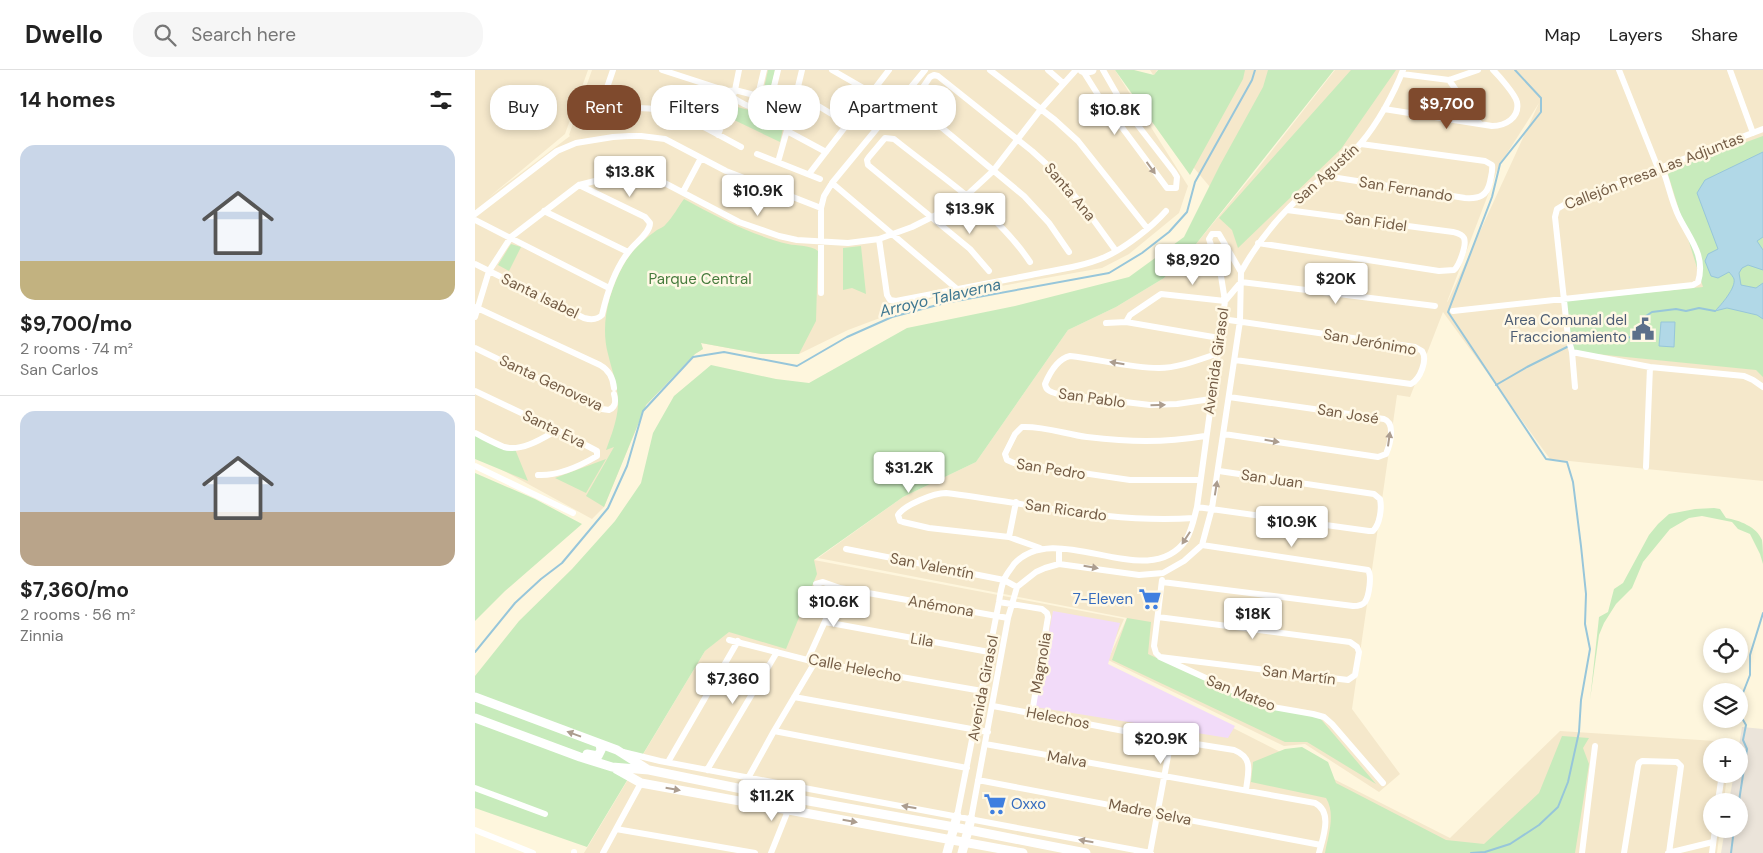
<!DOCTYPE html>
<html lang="en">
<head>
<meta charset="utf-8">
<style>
	body { margin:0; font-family:"DM Sans",sans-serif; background:#f6f6f6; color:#222; height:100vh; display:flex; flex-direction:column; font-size:19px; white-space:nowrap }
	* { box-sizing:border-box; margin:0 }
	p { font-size:16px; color:#767676 }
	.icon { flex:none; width:28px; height:28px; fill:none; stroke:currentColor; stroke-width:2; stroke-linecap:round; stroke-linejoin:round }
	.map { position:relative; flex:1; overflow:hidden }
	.side { display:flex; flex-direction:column; background:#fff; width:475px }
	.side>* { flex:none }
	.banner { position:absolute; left:15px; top:15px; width:475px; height:45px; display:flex; gap:10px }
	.buttons { position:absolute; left:1228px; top:558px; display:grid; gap:10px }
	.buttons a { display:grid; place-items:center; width:45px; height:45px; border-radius:50%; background:#fff; box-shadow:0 2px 8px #0003; font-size:25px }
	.price { position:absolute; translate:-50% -42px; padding:0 11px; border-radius:5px; background:#fff; color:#222; font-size:16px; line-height:32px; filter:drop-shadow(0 1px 2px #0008) }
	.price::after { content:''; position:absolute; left:50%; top:30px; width:15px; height:11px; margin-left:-8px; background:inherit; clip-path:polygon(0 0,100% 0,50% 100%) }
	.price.current { background:#7f4a2d; color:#fff }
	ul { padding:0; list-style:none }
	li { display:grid; align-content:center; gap:10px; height:265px; padding:0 20px }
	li+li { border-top:1px solid #e0e0e0 }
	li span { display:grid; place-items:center; height:155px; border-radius:15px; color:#555 }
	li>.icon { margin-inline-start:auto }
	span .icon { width:90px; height:90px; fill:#fffc; stroke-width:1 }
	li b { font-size:21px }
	h2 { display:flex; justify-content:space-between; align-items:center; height:60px; padding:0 20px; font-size:21px }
	.chip { padding:0 18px; border-radius:20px; background:#fff; box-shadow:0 2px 8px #0003; font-size:18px; line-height:45px }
	.chip.current { background:#7f4a2d; color:#fff }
	header { display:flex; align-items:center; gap:30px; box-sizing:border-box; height:70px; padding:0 25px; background:#fff; border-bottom:1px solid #e0e0e0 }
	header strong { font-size:24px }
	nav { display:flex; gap:28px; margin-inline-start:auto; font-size:18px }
	.search { width:350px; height:45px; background:#f6f6f6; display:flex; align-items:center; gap:12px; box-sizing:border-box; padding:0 18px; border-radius:20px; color:#767676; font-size:19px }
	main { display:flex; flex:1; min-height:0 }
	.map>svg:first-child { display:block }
	.residential { fill:#f5e8cb; fill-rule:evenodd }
	.industrial { fill:#ebe4da }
	.education { fill:#f2dbf9 }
	.green { fill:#c8ebbc }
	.water { fill:#b1d8e7; stroke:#97c6da }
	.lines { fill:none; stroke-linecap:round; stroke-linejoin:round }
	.stream { stroke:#97c6da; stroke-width:2 }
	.street { stroke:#fff; stroke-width:6 }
	.secondary { stroke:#fff; stroke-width:9 }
	.oneway { fill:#ac9d8f }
	.labels { text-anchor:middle; stroke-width:5; stroke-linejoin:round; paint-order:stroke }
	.street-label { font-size:15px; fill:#745c45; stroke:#fff8e5 }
	.park-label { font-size:15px; fill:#467b3c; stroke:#fff8e5 }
	.service-label { font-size:15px; fill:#4e5e75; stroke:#fff8e5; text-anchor:end }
	.shop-label { font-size:15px; fill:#366cbe; stroke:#fff8e5; text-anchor:end }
	.water-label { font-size:16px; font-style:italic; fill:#407891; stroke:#fff8e5 }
</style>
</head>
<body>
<header>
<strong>Dwello</strong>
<div class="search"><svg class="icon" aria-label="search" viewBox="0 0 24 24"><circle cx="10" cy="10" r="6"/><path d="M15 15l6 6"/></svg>Search here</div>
<nav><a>Map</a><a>Layers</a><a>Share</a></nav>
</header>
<main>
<section class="side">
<h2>14 homes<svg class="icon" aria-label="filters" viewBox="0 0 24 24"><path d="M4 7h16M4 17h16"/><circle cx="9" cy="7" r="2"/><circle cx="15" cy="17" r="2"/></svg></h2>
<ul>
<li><span style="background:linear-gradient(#c9d6e8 75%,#c2b280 0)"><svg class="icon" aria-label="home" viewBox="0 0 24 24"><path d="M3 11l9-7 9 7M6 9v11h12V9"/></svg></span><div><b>$9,700/mo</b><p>2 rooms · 74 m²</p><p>San Carlos</p></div></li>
<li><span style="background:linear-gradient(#c9d6e8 65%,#b9a48a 0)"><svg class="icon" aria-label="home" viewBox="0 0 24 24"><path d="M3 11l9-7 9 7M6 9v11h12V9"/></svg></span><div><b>$7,360/mo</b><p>2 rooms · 56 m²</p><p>Zinnia</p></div></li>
</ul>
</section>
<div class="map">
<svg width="1288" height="783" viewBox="0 0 1288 783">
	<rect width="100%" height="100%" fill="#fef6dd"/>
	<!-- residential -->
	<path class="residential" d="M0 0H113L90 64 13 128 95 66 94 65 117 0H640L713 116 704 143 654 184 627 198 458 228 373 260 324 284H286L226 273 228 279 220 284 171 335 129 437 117 449 0 385Z
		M675 0H682L680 5 684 0H851L735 117 661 29 679 6Z
		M860 0H1039L1042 3 1040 0H1288V411L1075 389 968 242 935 327 922 325 877 639 925 704 904 722 830 674 809 676 633 590 652 548 343 488 428 427 501 392 593 260 641 237 689 208 721 174 781 101ZM1064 33 973 231 972 232 1024 96Z
		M339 490 649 549 630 593 975 768 1085 661 1256 672 1255 676H1236V704H1252L1249 731H1236V759H1245L1242 783H109L230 581Z"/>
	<!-- industrial -->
	<path class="industrial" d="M1267 657 1288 659V783H1246L1250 759H1264V731H1254L1259 704H1264V676Z"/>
	<!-- education -->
	<path class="education" d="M578 541 645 553 633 594 760 656 753 668 560 637Z"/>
	<!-- green -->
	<path class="green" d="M293 0H300L293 30H288L287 27Z
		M640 0H659L679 5 683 0H770L768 9 715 105Z
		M793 0H859L721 174 689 208 641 237 593 260 501 392 428 427 339 490 342 504 311 579 254 562 230 581 112 777 0 738V606L44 551 97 499 140 451 166 413 178 363 199 326 236 295 301 309 334 313 432 258 540 236 654 207 709 167 745 95 788 17Z
		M876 0H921L866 79 763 178 757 160 744 148Z
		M262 37 310 49 305 72 257 49Z
		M1288 66V307L1281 300 1101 282 1097 277 1089 231 1228 217 1192 101Z
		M209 129C242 147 276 165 313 174 322 176 336 175 343 181L341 251 324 284H286L226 273 228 279 220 284 171 335 129 437 111 426 139 377 131 380C136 366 142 351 143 336 144 318 137 301 133 284 125 254 134 222 148 196 156 181 168 170 182 160 185 158 189 157 191 154 198 147 203 137 209 129Z
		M36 174 46 177 34 201 23 195Z
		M386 176 391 224 377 218 368 220V178Z
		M0 364 40 379 53 411 0 389Z
		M131 389 111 423 80 408Z
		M0 403 60 429 107 454 30 521 0 551Z
		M1239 438 1245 439 1251 448C1264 450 1282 457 1287 470 1288 477 1288 487 1288 494L1285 484 1275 464 1263 459 1257 452 1227 446 1214 448 1195 459 1168 492 1157 518 1141 534 1129 553 1124 565 1115 630 1124 547 1133 542 1139 519 1148 513 1174 465 1183 454 1194 444 1220 439Z
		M652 548 676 552 673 584 791 638 844 647 901 714 832 672H810L637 590Z
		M1087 666 1114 668 1108 678 1114 694 1100 783H850C853 766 861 744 851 728L776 712 778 692 810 679 827 677 853 692 861 713 971 770 1009 774 1064 723Z"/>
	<!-- water -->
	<path class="water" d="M1288 82V167L1282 171 1288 180V200L1273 195 1267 198 1264 203 1266 215 1281 218 1288 213V249L1282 245 1252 238 1240 241C1246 235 1261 218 1259 209 1259 208 1255 203 1254 202L1243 208 1236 206 1230 191 1233 184 1243 179 1222 123 1230 110Z
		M1186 252H1200L1199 277 1184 276Z"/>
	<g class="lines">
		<!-- stream -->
		<path class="stream" d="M1021 315 1052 297 1112 267 1124 266 1143 269 1164 266 1167 262V255L1171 246 1177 242 1201 239 1211 241 1224 238 1240 241
			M0 582 40 533 66 509 87 493 133 438 152 396 168 341 218 287 249 282 322 296 372 267 417 247 470 233 634 203 667 183 694 162 712 142 720 112 777 10 780 0
			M1264 633 1275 605V585L1288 543
			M1264 731 1272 679 1268 670 1271 655 1264 643
			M996 783 1010 782 1035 774 1064 755 1083 737 1093 712 1104 662 1106 630 1115 579 1110 554 1111 524 1106 476 1098 412 1092 392 1071 389 973 242 1017 127 1025 94 1066 42V28L1040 0
			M1256 783 1259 759"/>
		<!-- street -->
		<path class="street" d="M187 0 252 21 260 20 283 26
			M357 0 397 23
			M515 0 580 50 603 71 672 158
			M573 0 588 13
			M1255 0 1278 63
			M608 1 625 28 692 118H701L702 107 699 102 651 40 628 0
			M927 4 974 10 1003 0
			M974 10 1005 54
			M252 21C266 39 295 42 316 46
			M322 23 373 54
			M296 28 319 35
			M280 38 289 0
			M909 39 1017 56C1030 56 1045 48 1042 32 1040 24 1024 6 1018 0
			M124 41 138 0
			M293 41 303 0
			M105 45C130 40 160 35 185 40 213 46 241 64 266 77
			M1288 59 1092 133 1082 139 1080 147 1093 267 1097 282 1175 297 1269 306 1278 310 1288 317
			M312 61 351 82
			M243 65 260 20 264 0
			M282 84 345 109
			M303 92 316 46 327 0
			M334 104 414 0
			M850 106 990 128C1004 129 1012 126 1015 112 1016 106 1018 101 1017 95L1010 91 886 74
			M357 113 482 219
			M208 122 226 88
			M69 141 153 182
			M0 144 82 81 101 73 138 67 154 66H166L190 69 251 101 346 138
			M0 150 134 218
			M404 169 412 225 415 230 421 231C466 222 511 214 556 205 580 200 607 197 630 187 650 178 677 157 691 141
			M783 173 964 201 979 200C984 196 992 175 989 168 987 164 982 163 978 162L812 140
			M594 182 574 153 549 126 442 37 440 29 455 7 459 5 463 6 557 81 578 100 612 141 641 181
			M0 194 109 248C116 250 122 250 127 245 132 223 140 198 155 180 161 172 175 163 175 153L170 147 104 115
			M514 201 495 179 393 95 392 90 394 87 410 68 419 69C466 107 521 141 555 192
			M766 202C783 171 807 142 834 119 850 105 872 90 886 73 902 54 919 24 928 0
			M346 223V138L349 126 357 113 450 0
			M0 237 125 295C134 300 138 307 139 318
			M978 241 1218 215 1223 212C1231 186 1215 169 1204 147 1197 133 1194 117 1189 103L1183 98 1144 0
			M0 247 14 201 36 167 104 115 140 106 159 105 182 109 264 152 304 166 322 170 373 173 404 169 437 157 473 139 491 126 518 101 566 39 601 0
			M747 249 940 277 947 281C953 290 945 309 936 314L760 290
			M651 252 655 245 686 224 750 231 766 212 960 236
			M631 253 651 252 744 268
			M0 278 127 339 134 340C141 337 141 331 139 324
			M1097 282 1100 317
			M0 321 82 360 122 381V386C105 396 82 406 63 405
			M736 329 702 334 675 335 583 324C576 322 571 321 570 314 575 302 582 289 595 286 624 289 654 298 684 298 703 298 723 290 741 284
			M0 363C10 368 19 373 29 377 47 382 68 368 82 360
			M749 364 903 387 911 384C915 375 921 353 909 349L754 327
			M0 396 98 443
			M1171 397 1175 297
			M725 410H655L539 393 532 390 530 384 540 364 547 357C569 356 590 364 612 367 655 372 687 373 730 366
			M722 437 894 461H898C905 454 907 438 905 429L899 424 744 401
			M534 467 541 432
			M565 478 534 467 454 458 428 452 425 451 423 445C429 435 459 423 471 423 553 433 636 454 719 448
			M371 479 529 510 542 517
			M584 494V479
			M687 510 679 576 681 583 685 587 792 636 838 644 849 647 857 654 908 713
			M687 512 878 536C882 536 887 536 890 532 894 526 897 506 893 500L727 475
			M341 514 348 512 365 518 533 548
			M524 532 567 539 572 543 573 547 557 643
			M683 547 875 572 882 577 884 582 880 605 873 610 685 587
			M350 552 514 582
			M254 570 340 592 507 621
			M333 589 365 518
			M319 627 513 662
			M518 636 696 670 759 680C779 688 773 702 771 720
			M299 661 492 698
			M510 674 840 733C858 742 848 767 844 783
			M148 682 185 691 676 783
			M193 692 263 571
			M232 700 302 582
			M503 710 846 775
			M0 718 70 744
			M267 719 299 661 340 592
			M1243 731 1247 704
			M482 746 524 532C525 525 526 517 529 510 531 504 536 499 539 494 582 447 672 525 711 470 717 460 719 448 722 437L750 231 746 206 734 169 737 164H744L766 202 765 251 737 438 727 475 709 491 688 503 664 505 584 494 570 498 561 502 542 517 533 548 496 749
			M141 759 280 783
			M0 760 58 783
			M99 783V782
			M128 783 166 713
			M296 783 318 728
			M675 783 696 670
			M1107 783 1120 676
			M1149 783 1163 696 1164 693 1167 691 1202 692 1206 696 1194 783
			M1193 783 1238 772
			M1237 783 1240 759"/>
		<!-- secondary -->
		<path class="secondary" d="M607 0 612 1 617 0
			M0 627 142 680 172 699
			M0 648 105 687 137 697 174 700 267 719 479 757 611 783
			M112 684 123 686 126 680 125 674
			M141 699 166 713 548 783
			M472 783 482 746
			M487 783 496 749"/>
	</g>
	<!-- one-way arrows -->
	<defs><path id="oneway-solid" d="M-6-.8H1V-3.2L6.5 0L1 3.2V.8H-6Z" transform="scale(1.25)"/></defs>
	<g class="oneway">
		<use href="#oneway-solid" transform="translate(676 98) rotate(54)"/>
		<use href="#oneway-solid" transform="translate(642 293) rotate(-171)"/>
		<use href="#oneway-solid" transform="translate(683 335) rotate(-2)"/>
		<use href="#oneway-solid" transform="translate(914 369) rotate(-82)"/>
		<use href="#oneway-solid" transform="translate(797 371) rotate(9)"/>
		<use href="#oneway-solid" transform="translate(741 418) rotate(-81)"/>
		<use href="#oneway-solid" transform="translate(711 468) rotate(123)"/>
		<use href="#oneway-solid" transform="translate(616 497) rotate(10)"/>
		<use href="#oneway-solid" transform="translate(99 664) rotate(-160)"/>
		<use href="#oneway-solid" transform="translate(198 719) rotate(10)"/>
		<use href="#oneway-solid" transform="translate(434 737) rotate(-170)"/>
		<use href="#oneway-solid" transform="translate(375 751) rotate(10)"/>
		<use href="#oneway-solid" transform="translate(611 771) rotate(-170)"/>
	</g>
	<!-- icons -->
	<defs>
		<symbol id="civic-bare" viewBox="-9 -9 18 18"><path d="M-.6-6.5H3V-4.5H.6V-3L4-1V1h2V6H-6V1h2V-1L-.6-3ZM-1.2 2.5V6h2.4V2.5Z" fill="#5c6f8a" stroke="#fff8e5" stroke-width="2.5" paint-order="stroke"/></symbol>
		<symbol id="supermarket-bare" viewBox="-9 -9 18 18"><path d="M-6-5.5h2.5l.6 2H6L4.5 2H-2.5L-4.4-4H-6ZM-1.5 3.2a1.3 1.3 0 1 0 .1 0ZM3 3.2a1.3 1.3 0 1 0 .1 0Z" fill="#3f7fe0" stroke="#fff8e5" stroke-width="2.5" paint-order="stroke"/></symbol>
	</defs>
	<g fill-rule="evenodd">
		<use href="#civic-bare" x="1152" y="243" width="32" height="32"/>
		<use href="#supermarket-bare" x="659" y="513" width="32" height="32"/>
		<use href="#supermarket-bare" x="504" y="718" width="32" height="32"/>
	</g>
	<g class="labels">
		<!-- street labels -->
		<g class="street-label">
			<text transform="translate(1179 101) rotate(-21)" y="5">Callejón Presa Las Adjuntas</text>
			<text transform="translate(851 104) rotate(-42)" y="5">San Agustín</text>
			<text transform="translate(931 119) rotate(9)" y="5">San Fernando</text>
			<text transform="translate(595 122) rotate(50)" y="5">Santa Ana</text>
			<text transform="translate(901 152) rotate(8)" y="5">San Fidel</text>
			<text transform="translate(65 226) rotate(26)" y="5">Santa Isabel</text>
			<text transform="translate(895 272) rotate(10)" y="5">San Jerónimo</text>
			<text transform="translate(741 291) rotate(-82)" y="5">Avenida Girasol</text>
			<text transform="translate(76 313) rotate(25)" y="5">Santa Genoveva</text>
			<text transform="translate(617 328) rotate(8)" y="5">San Pablo</text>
			<text transform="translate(873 344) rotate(9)" y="5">San José</text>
			<text transform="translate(79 359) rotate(26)" y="5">Santa Eva</text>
			<text transform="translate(576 399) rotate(9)" y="5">San Pedro</text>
			<text transform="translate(797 409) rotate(8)" y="5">San Juan</text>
			<text transform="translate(591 440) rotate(8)" y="5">San Ricardo</text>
			<text transform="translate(457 496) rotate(11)" y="5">San Valentín</text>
			<text transform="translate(466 536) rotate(10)" y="5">Anémona</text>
			<text transform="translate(447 570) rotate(10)" y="5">Lila</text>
			<text transform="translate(566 593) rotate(-80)" y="5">Magnolia</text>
			<text transform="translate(380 598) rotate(11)" y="5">Calle Helecho</text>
			<text transform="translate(824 605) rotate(7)" y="5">San Martín</text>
			<text transform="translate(508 618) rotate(-79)" y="5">Avenida Girasol</text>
			<text transform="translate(766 623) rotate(22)" y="5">San Mateo</text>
			<text transform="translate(583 648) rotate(11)" y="5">Helechos</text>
			<text transform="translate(592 689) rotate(10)" y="5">Malva</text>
			<text transform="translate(675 742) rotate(11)" y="5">Madre Selva</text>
		</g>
		<!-- park labels -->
		<g class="park-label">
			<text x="225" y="214">Parque Central</text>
		</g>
		<!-- service labels -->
		<g class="service-label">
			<text x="1152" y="255">Area Comunal del<tspan x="1152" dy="17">Fraccionamiento</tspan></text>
		</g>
		<!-- shop labels -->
		<g class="shop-label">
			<text x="658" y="534">7-Eleven</text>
			<text x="536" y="739" text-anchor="start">Oxxo</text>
		</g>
		<!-- water labels -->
		<g class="water-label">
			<text transform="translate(465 227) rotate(-13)" y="6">Arroyo Talaverna</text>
		</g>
	</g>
</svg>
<div class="buttons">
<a><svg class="icon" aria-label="locate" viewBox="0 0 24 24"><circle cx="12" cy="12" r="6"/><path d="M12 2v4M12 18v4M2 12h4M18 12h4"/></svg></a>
<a><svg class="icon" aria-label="layers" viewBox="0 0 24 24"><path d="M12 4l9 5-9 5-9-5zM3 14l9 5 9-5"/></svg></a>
<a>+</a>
<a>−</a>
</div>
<b class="price current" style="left:972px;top:60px">$9,700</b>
<b class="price" style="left:640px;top:66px">$10.8K</b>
<b class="price" style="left:155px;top:128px">$13.8K</b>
<b class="price" style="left:283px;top:147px">$10.9K</b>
<b class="price" style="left:495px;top:165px">$13.9K</b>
<b class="price" style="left:718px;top:216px">$8,920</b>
<b class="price" style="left:861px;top:235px">$20K</b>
<b class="price" style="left:434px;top:424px">$31.2K</b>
<b class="price" style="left:817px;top:478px">$10.9K</b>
<b class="price" style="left:359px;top:558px">$10.6K</b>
<b class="price" style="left:778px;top:570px">$18K</b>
<b class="price" style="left:258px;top:635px">$7,360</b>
<b class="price" style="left:686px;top:695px">$20.9K</b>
<b class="price" style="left:297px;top:752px">$11.2K</b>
<div class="banner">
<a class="chip">Buy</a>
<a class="chip current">Rent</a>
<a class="chip">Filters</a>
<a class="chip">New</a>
<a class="chip">Apartment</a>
</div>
</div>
</main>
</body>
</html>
